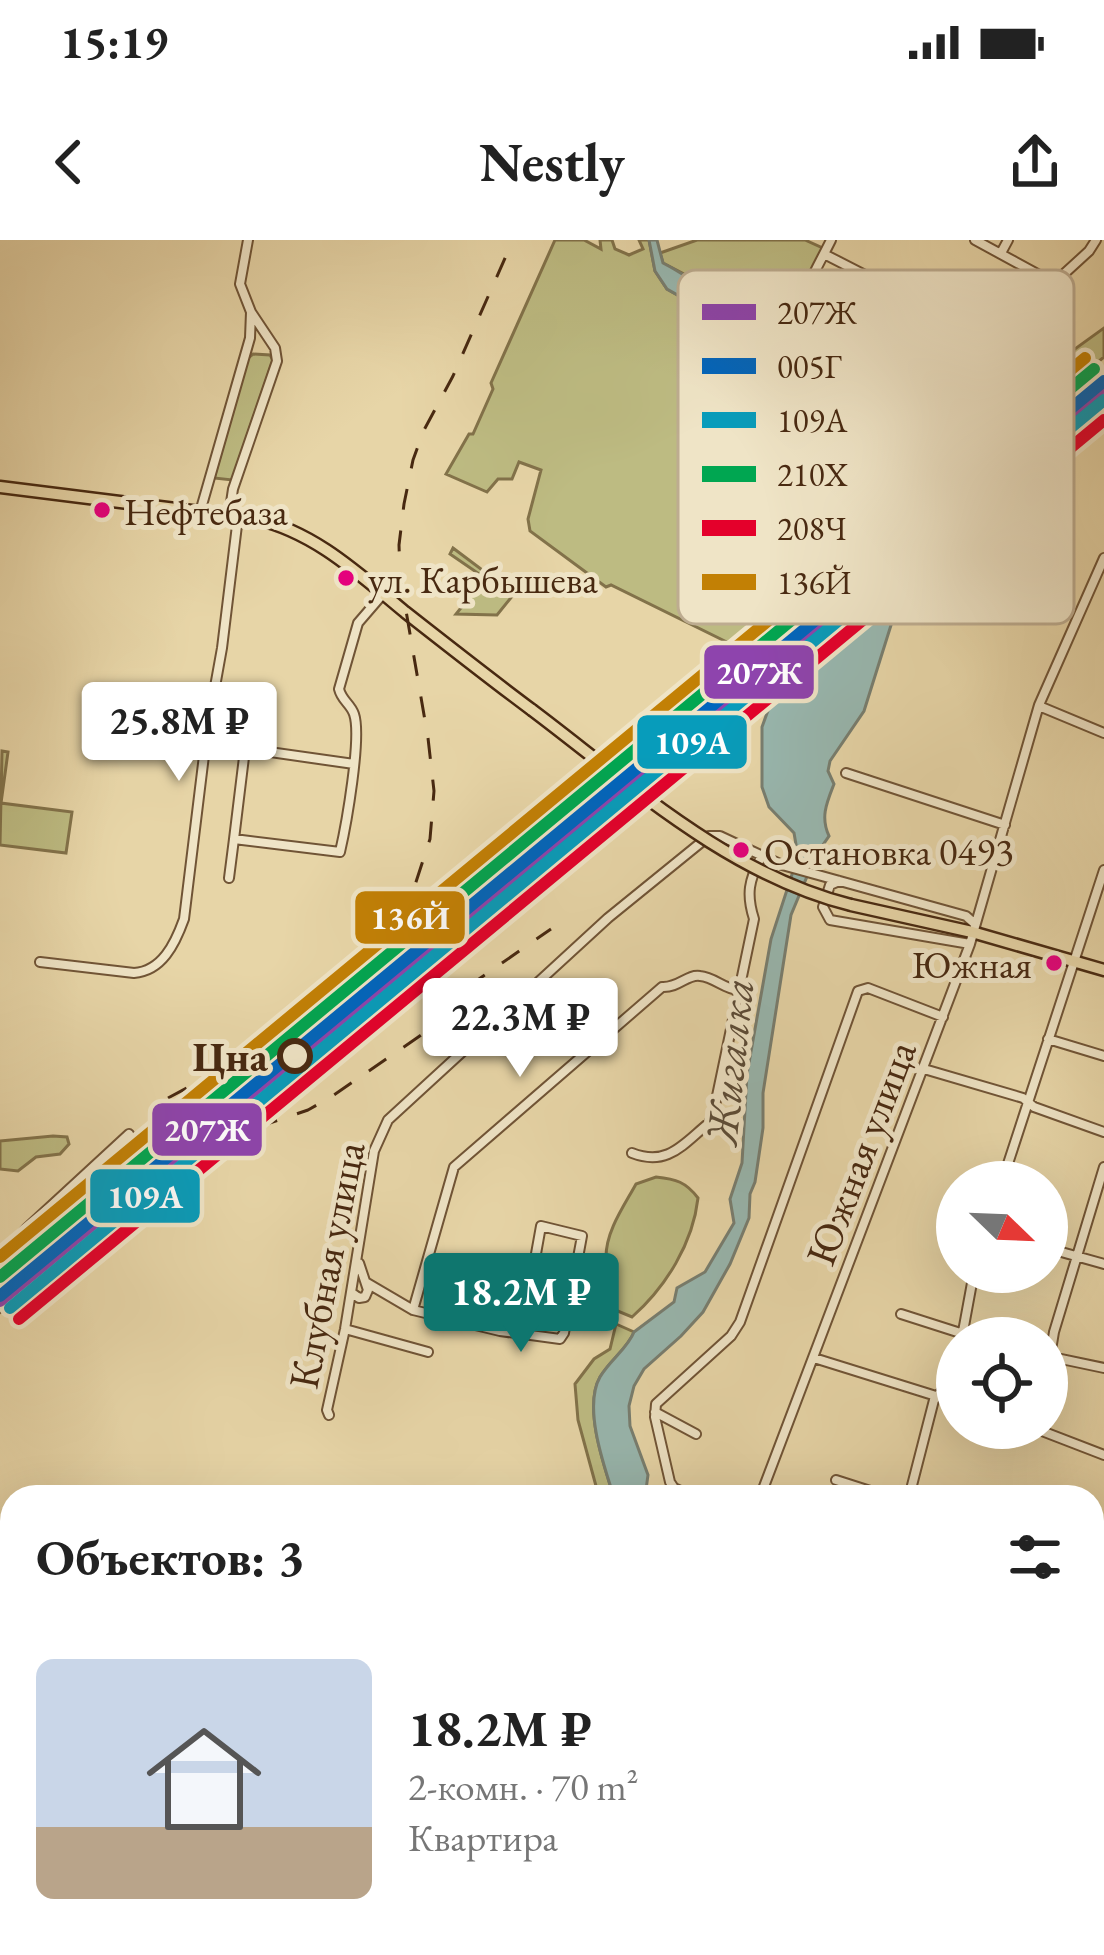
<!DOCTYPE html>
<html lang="ru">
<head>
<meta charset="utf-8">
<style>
	body { margin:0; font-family:"EB Garamond",serif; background:#f2f2f2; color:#222; height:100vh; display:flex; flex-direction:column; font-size:45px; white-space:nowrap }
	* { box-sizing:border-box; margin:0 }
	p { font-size:39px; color:#767676 }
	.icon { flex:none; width:66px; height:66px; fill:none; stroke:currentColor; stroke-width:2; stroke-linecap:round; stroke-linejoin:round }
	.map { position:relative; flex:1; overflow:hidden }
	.details { position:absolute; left:0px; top:1245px; width:1104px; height:471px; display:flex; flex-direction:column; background:#fff; border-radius:36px 36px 0 0; box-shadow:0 12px 48px #0002 }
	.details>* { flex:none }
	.needle { width:78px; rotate:113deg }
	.fabs { position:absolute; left:936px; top:921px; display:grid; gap:24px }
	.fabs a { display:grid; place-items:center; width:132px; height:132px; border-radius:50%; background:#fff; box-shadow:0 12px 48px #0002; font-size:60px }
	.price { position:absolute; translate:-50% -102px; padding:0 27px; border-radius:12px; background:#fff; color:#222; font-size:39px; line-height:78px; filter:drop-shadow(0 3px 6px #0008) }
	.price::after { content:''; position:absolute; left:50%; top:72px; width:36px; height:27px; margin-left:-18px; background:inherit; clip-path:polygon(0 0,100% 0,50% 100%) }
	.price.active { background:#0f766e; color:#fff }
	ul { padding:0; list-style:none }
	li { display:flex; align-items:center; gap:36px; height:300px; padding:0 36px }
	li span { display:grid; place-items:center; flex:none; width:336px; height:240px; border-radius:18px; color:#555 }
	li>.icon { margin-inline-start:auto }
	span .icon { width:144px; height:144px; fill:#fffc; stroke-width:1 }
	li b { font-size:51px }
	h2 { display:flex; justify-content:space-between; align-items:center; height:144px; padding:0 36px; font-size:51px }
	.status { display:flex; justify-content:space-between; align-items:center; height:84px; padding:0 60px; background:#fff; direction:ltr }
	.status svg { height:33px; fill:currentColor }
	header { display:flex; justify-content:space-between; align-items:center; height:156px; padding:0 36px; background:#fff; font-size:54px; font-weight:700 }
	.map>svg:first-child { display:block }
	.green { fill:#bdbb82; stroke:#82724a; stroke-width:3 }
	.water { fill:#98b7af; stroke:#787e70; stroke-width:3 }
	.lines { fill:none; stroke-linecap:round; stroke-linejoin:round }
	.minor-casing { stroke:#705436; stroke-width:12 }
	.major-casing { stroke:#482911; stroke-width:15 }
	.minor { stroke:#efe4c6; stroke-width:8 }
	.major { stroke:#e7d5a7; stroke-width:10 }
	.rail { stroke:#482911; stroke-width:3; stroke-dasharray:21 21; stroke-linecap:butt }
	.major-bridge-casing { stroke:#482911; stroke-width:15; stroke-linecap:butt }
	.major-bridge { stroke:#e7d5a7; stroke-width:10 }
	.rail-1-casing { stroke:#efe4c6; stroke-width:21 }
	.rail-2-casing { stroke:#efe4c6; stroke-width:21 }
	.rail-3-casing { stroke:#efe4c6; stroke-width:21 }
	.rail-4-casing { stroke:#efe4c6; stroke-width:21 }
	.rail-5-casing { stroke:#efe4c6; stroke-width:21 }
	.rail-6-casing { stroke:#efe4c6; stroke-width:21 }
	.rail-1 { stroke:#8e44ad; stroke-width:12 }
	.rail-2 { stroke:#0065bd; stroke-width:12 }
	.rail-3 { stroke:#079cbb; stroke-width:12 }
	.rail-4 { stroke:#00a651; stroke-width:12 }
	.rail-5 { stroke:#e4002b; stroke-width:12 }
	.rail-6 { stroke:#c28005; stroke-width:12 }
	.bus-dot { fill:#e5007d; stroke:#efe4c6; stroke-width:4.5 }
	.stop-dot { fill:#efe4c6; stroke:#482911; stroke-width:6 }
	.labels { text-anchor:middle; stroke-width:10; stroke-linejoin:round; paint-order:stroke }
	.bus-label { font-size:39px; fill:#482911; stroke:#efe4c6; text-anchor:start }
	.stop-label { font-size:42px; font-weight:bold; fill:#482911; stroke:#efe4c6; text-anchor:end }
	.street-label { font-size:42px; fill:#482911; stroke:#efe4c6 }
	.water-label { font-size:45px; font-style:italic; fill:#5c4c38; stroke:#efe4c6 }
	.key { fill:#efe4c6; stroke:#bdac90; stroke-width:3 }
	.key-label { font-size:33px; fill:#482911 }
	.line-badge { stroke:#efe4c6; stroke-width:4.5 }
	.badge-label { font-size:33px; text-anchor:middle; font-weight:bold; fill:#fff }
</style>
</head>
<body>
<div class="status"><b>15:19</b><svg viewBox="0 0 49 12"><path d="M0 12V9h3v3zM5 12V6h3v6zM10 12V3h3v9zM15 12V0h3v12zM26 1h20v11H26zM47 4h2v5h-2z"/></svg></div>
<header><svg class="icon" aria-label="back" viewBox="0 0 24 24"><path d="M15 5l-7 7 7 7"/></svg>Nestly<svg class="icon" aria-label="share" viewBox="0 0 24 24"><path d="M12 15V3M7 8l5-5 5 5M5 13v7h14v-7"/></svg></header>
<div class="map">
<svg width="1104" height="1715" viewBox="0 0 1104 1715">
	<rect width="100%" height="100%" fill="#e7d5a7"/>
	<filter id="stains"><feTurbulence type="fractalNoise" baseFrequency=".00167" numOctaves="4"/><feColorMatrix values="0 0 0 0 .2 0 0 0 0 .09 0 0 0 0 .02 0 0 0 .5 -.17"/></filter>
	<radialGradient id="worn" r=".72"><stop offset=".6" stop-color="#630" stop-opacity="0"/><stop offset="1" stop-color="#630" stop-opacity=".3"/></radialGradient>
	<!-- green -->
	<path class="green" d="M555 0H584L601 9 600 0H612L615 9 629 15 643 9 639 0H649L655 31 667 49 729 84C753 174 773 279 814 362L762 407 743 410 611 345 606 347 530 291 528 279 541 230 519 222 512 239H498L487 252 446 234 469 194H473L493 149 491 143Z
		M697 0H805L827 10 794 72V121L851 196 846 202 851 209 839 221 878 267C889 263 898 269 903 279 894 294 881 293 870 303 860 312 858 318 845 322L838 315 849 283 856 275 833 234 831 212 822 198 807 163V154L793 132 787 107 732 50 713 49 663 23 660 13Z
		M1104 88V117C1043 169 975 212 916 267L919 256 997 191 988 179 1002 168 997 161 1021 140 1036 156 1062 136 1054 124Z
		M253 114 270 115 273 120 232 240 214 238 248 118Z
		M453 308 514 354 497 375 456 374 485 338 450 314Z
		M2 511 8 512 1 563 72 572 66 613 0 605Z
		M53 896 67 897 69 904 60 914 36 917 18 931 0 929V901Z
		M656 937C676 939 686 942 698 958 693 1003 666 1047 632 1077L608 1067C609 1050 606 1034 606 1017 606 991 624 966 636 944Z
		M616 1084 634 1092C628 1108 610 1120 600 1137 583 1167 604 1226 614 1257H599L578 1180 575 1144 594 1119 610 1109Z"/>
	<!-- water -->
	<path class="water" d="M649 0H657L663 23C679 31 697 45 713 49 728 53 734 49 748 59 780 81 802 145 814 179 819 192 826 200 831 212 829 236 843 256 856 276 843 287 848 302 839 315L848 333 814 362 769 263 753 173 729 84 667 49 655 31Z
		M876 351 892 352V382L864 471 830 521 828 531 834 544C827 562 820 577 829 596L816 615 791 675 763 853V888L755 942 750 954 749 978 730 1024 703 1072 681 1096 644 1129 634 1146 629 1166 630 1186 648 1235 645 1257H614C604 1226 583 1167 600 1137 610 1120 628 1108 634 1092L674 1062 677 1048 705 1032 734 983 730 959 742 923 747 834 771 699 798 616 794 593 769 567 762 547V487L783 429 802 406Z
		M180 1704H517L509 1715H158Z"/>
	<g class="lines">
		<defs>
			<path id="minor" d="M831 0C812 39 781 84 799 129L861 208
				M975 0 1054 43
				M1001 13 1008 0
				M824 14 988 98
				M879 111 895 52
				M843 224 1054 43 1089 11 1096 0
				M200 272 250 98 251 72 240 44 248 0
				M229 276 233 249 277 121 275 108 251 72
				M1039 466 1104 493
				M206 503 354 524
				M245 509 234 599 340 612C346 586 362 497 354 474 350 463 342 461 339 449L358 383 383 354
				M846 533 1005 585
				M229 638 234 599
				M839 641 830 645 823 667 830 680 970 704
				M40 722 134 733C162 731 175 704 184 679L207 491 222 408 238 277
				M1048 799 1104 816
				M924 829 1023 858 1034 867 1104 892
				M632 913C668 927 683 904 709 883L713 875 754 679C746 654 749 640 761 617
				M1002 942 1104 630
				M1047 1008 1104 1024
				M0 1017 26 989 129 894
				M367 1043 413 1070 500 1091 560 1099 564 1093 582 996 541 986 532 1036 572 1044
				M352 1053 359 1058 365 1057 368 1050 359 1023
				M413 1070 454 927 662 747C679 748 687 734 700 736 714 737 724 749 738 750
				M901 1074 976 1098
				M345 1089 428 1112
				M962 1097 974 1032
				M1047 1116 1104 1128
				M1050 1116 1054 1092 1104 927
				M814 1118 936 1156
				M942 1151 957 1157
				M655 1172 696 1194
				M329 1175 327 1170 345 1089 374 911 388 880 608 678 709 596H720L782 625 966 676 975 684
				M1034 1188 1104 1215
				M836 1240 889 1257
				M693 1257 674 1248 670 1242 655 1177 656 1164 731 1096 740 1082 858 751 868 748 943 777
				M760 1257 970 704 1039 465 1104 318
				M909 1257 934 1160 942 1151 957 1110
				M1092 1323 1104 1327
				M0 1355 12 1357
				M1092 1406 1104 1410
				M1092 1525 1104 1529
				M1097 1637 1104 1620
				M806 1704 821 1715
				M700 1710 704 1704"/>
			<path id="major" d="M0 247 256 279C315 292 360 335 405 372 447 405 489 438 532 470
				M851 665 972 692 1104 730"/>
		</defs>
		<!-- minor casing -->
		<use href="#minor" class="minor-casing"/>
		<!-- major casing -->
		<use href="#major" class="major-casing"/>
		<!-- minor -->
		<use href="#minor" class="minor"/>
		<!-- major -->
		<use href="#major" class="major"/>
		<!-- rail -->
		<path class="rail" d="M659 516 690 484
			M380 711 440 677 492 642
			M433 771 551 689
			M168 858 271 803 341 746 384 699 414 648 430 599 434 551 428 498 400 336 399 305 404 264 413 220 424 190 453 136 513 0
			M52 1031 96 1000 182 927 205 912 246 891 308 870 331 857 459 769
			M0 1073 68 1023"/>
		<defs>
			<path id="major-bridge" d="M532 470C629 543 729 635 851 665"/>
		</defs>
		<!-- major-bridge casing -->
		<use href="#major-bridge" class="major-bridge-casing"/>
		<!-- major-bridge -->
		<use href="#major-bridge" class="major-bridge"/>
		<defs>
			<path id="rail-1" d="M0 1061 1104 146"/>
			<path id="rail-2" d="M0 1056 1104 141"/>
			<path id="rail-3" d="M10 1068 1104 160"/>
			<path id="rail-4" d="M0 1037 1094 129"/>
			<path id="rail-5" d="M19 1079 1104 180"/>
			<path id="rail-6" d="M0 1017 1085 118"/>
		</defs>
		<!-- rail-1 casing -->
		<use href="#rail-1" class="rail-1-casing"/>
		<!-- rail-2 casing -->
		<use href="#rail-2" class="rail-2-casing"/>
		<!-- rail-3 casing -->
		<use href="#rail-3" class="rail-3-casing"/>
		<!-- rail-4 casing -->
		<use href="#rail-4" class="rail-4-casing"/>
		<!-- rail-5 casing -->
		<use href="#rail-5" class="rail-5-casing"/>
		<!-- rail-6 casing -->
		<use href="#rail-6" class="rail-6-casing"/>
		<!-- rail-1 -->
		<use href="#rail-1" class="rail-1"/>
		<!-- rail-2 -->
		<use href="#rail-2" class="rail-2"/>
		<!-- rail-3 -->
		<use href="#rail-3" class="rail-3"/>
		<!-- rail-4 -->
		<use href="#rail-4" class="rail-4"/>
		<!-- rail-5 -->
		<use href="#rail-5" class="rail-5"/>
		<!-- rail-6 -->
		<use href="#rail-6" class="rail-6"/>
	</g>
	<!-- markers -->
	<g class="bus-dot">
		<circle cx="102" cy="270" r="10"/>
		<circle cx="346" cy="338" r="10"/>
		<circle cx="741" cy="610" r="10"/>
		<circle cx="1054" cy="723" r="10"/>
	</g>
	<circle class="stop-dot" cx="295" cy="816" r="15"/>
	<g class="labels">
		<!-- bus labels -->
		<g class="bus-label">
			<text x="124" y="285">Нефтебаза</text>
			<text x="368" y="353">ул. Карбышева</text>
			<text x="764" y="625">Остановка 0493</text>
			<text x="1032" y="738" text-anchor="end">Южная</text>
		</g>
		<!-- stop labels -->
		<g class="stop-label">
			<text x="268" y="831">Цна</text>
		</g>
		<!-- street labels -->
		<g class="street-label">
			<text transform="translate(860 913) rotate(-69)" y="15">Южная улица</text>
			<text transform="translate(326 1025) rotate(-79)" y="15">Клубная улица</text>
		</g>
		<!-- water labels -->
		<g class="water-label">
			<text transform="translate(729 821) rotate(-84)" y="16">Жигалка</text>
		</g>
	</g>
	<!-- legend -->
	<rect x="678" y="30" width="396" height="354" rx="18" class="key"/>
	<rect x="702" y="64" width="54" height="16" fill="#8e44ad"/>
	<rect x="702" y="118" width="54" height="16" fill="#0065bd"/>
	<rect x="702" y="172" width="54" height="16" fill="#079cbb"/>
	<rect x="702" y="226" width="54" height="16" fill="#00a651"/>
	<rect x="702" y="280" width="54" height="16" fill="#e4002b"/>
	<rect x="702" y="334" width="54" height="16" fill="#c28005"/>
	<g class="key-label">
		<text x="777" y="84">207Ж</text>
		<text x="777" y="138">005Г</text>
		<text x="777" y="192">109А</text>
		<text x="777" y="246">210Х</text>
		<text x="777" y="300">208Ч</text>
		<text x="777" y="354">136Й</text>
	</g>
	<g class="line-badge">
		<rect x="702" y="403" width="114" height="58" rx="12" fill="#8e44ad"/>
		<rect x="635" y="473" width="114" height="58" rx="12" fill="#079cbb"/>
		<rect x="353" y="649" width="114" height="57" rx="12" fill="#c28005"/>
		<rect x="150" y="861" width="114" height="57" rx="12" fill="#8e44ad"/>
		<rect x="88" y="927" width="114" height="58" rx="12" fill="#079cbb"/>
	</g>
	<g class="badge-label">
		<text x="759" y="444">207Ж</text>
		<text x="692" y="514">109А</text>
		<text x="410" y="689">136Й</text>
		<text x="207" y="901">207Ж</text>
		<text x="145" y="968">109А</text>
	</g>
	<rect width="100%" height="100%" filter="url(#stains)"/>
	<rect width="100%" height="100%" fill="url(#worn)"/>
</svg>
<div class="fabs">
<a><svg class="needle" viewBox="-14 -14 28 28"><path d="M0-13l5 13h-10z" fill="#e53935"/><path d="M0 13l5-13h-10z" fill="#767676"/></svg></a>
<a><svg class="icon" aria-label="locate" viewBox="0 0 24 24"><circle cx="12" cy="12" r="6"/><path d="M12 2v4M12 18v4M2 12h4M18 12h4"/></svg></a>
</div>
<b class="price" style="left:179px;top:544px">25.8M ₽</b>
<b class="price" style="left:520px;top:840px">22.3M ₽</b>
<b class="price active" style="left:521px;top:1115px">18.2M ₽</b>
<section class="details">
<h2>Объектов: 3<svg class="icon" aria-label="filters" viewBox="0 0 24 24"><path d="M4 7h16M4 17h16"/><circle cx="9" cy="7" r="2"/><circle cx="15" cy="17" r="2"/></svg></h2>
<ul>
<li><span style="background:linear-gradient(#c9d6e8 70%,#b9a48a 0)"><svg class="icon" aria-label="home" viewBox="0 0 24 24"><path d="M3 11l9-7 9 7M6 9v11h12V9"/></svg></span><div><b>18.2M ₽</b><p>2-комн. · 70 m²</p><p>Квартира</p></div></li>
</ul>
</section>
</div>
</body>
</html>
